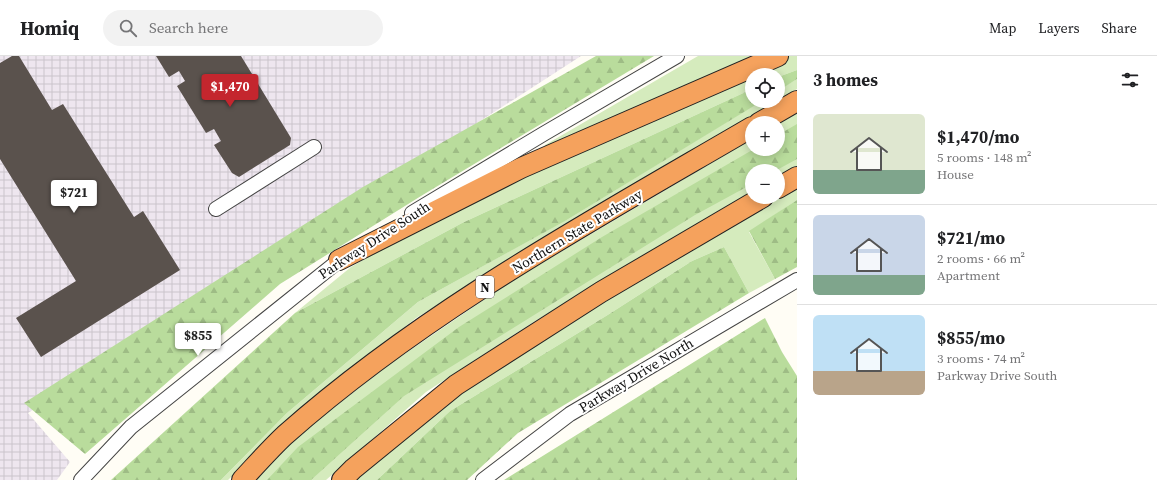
<!DOCTYPE html>
<html lang="en">
<head>
<meta charset="utf-8">
<style>
	body { margin:0; font-family:"Source Serif 4",serif; background:#f2f2f2; color:#202124; height:100vh; display:flex; flex-direction:column; font-size:15px; white-space:nowrap }
	* { box-sizing:border-box; margin:0 }
	p { font-size:13px; color:#757577 }
	.icon { flex:none; width:22px; height:22px; fill:none; stroke:currentColor; stroke-width:2; stroke-linecap:round; stroke-linejoin:round }
	.map { position:relative; flex:1; overflow:hidden }
	.panel { display:flex; flex-direction:column; background:#fff; width:360px }
	.panel>* { flex:none }
	.controls { position:absolute; left:745px; top:12px; display:grid; gap:8px }
	.controls a { display:grid; place-items:center; width:40px; height:40px; border-radius:50%; background:#fff; box-shadow:0 2px 10px #0003; font-size:20px }
	.price { position:absolute; translate:-50% -34px; padding:0 9px; border-radius:4px; background:#fff; color:#222; font-size:13px; line-height:26px; filter:drop-shadow(0 1px 2px #0008) }
	.price::after { content:''; position:absolute; left:50%; top:24px; width:12px; height:9px; margin-left:-6px; background:inherit; clip-path:polygon(0 0,100% 0,50% 100%) }
	.price.current { background:#c4262e; color:#fff }
	ul { padding:0; list-style:none }
	li { display:flex; align-items:center; gap:12px; height:100px; padding:0 16px }
	li+li { border-top:1px solid #e0e0e0 }
	li span { display:grid; place-items:center; flex:none; width:112px; height:80px; border-radius:6px; color:#555 }
	li>.icon { margin-inline-start:auto }
	span .icon { width:48px; height:48px; fill:#fffc; stroke-width:1 }
	li b { font-size:17px }
	h2 { display:flex; justify-content:space-between; align-items:center; height:48px; padding:0 16px; font-size:17px }
	header { display:flex; align-items:center; gap:24px; box-sizing:border-box; height:56px; padding:0 20px; background:#fff; border-bottom:1px solid #e0e0e0 }
	header strong { font-size:19px }
	nav { display:flex; gap:22px; margin-inline-start:auto; font-size:14px }
	.search { width:280px; height:36px; background:#f2f2f2; display:flex; align-items:center; gap:10px; box-sizing:border-box; padding:0 14px; border-radius:22px; color:#757577; font-size:15px }
	main { display:flex; flex:1; min-height:0 }
	.map>svg:first-child { display:block }
	.industrial { fill:url(#industrial-grid) }
	.green { fill:#d5ebbd }
	.forest { fill:url(#forest-firs) }
	.building { fill:#5a524d }
	.lines { fill:none; stroke-linecap:round; stroke-linejoin:round }
	.minor-casing { stroke:#444; stroke-width:16 }
	.highway-casing { stroke:#222; stroke-width:22 }
	.minor { stroke:#fff; stroke-width:14 }
	.highway { stroke:#f5a25d; stroke-width:20 }
	.labels { text-anchor:middle; stroke-width:4; stroke-linejoin:round; paint-order:stroke }
	.shield { fill:#fff; stroke:#585858; stroke-width:1 }
	.shield-label { font-size:13px; font-weight:bold; fill:#111 }
	.street-label { font-size:14px; fill:#111; stroke:#fff }
</style>
</head>
<body>
<header>
<strong>Homiq</strong>
<div class="search"><svg class="icon" aria-label="search" viewBox="0 0 24 24"><circle cx="10" cy="10" r="6"/><path d="M15 15l6 6"/></svg>Search here</div>
<nav><a>Map</a><a>Layers</a><a>Share</a></nav>
</header>
<main>
<div class="map">
<svg width="797" height="424" viewBox="0 0 797 424">
	<defs>
		<pattern id="industrial-grid" width="8" height="8" patternUnits="userSpaceOnUse"><rect width="8" height="8" fill="#eee6ef"/><path d="M0 4h8M4 0v8" fill="none" stroke="#cbc4cc"/></pattern>
		<pattern id="forest-firs" width="22" height="20" patternUnits="userSpaceOnUse"><rect width="22" height="20" fill="#b9dc9c"/><path d="M5 1l3.5 6h-7zM16 11l3.5 6h-7z" fill="#9ebc85"/></pattern>
	</defs>
	<rect width="100%" height="100%" fill="#fffdf5"/>
	<!-- industrial -->
	<path class="industrial" d="M0 0H581L28 357 70 406 57 424H0Z"/>
	<!-- green -->
	<path class="green" d="M698 0H761L543 93 545 89Z
		M787 0H797V14L778 21V19H752V33L462 167 295 257 351 211 479 137Z
		M797 23V33L778 45V34Z
		M761 45H777L629 132 416 262 295 359 228 424H221L287 357 418 246 568 163Z
		M797 57V110L778 122V115H752V137L535 265 426 336 326 424H254L290 386 387 310 510 226 752 83V93H778V68Z
		M797 131V144L749 176 775 223 749 237 724 191 692 205 606 260 450 355 377 424H351L420 365 571 262Z"/>
	<!-- forest -->
	<path class="forest" d="M596 0H654L421 140 280 228 85 398 24 347 363 131Z
		M797 14V23L778 35V21Z
		M752 33V45H762L565 165 418 246 287 357 221 424H111L295 257 462 167Z
		M797 68V103L775 115H752V128L695 159 404 340 311 424H267L298 391 459 271 602 181 754 93H778V79Z
		M797 144V211L775 223 749 175Z
		M724 191 749 237 518 377 467 424H377L450 355 606 260 692 205Z
		M765 262 782 296 797 320V424H504Z"/>
	<!-- building -->
	<path class="building" d="M12 0H19L52 54 63 48 134 161 143 155 180 214 41 301 16 262 76 225 0 103V7Z
		M156 0H241L291 82 290 89 239 121 232 117 214 89 221 85 214 73 206 77 177 30 185 25 179 15 169 21Z"/>
	<g class="lines">
		<defs>
			<path id="minor" d="M216 153 314 91
				M412 157 545 77 677 0
				M81 424 131 371 346 199
				M483 424 570 358 797 224"/>
			<path id="highway" d="M759 67 797 45
				M778 132 797 121
				M339 204 521 112 778 0
				M242 424C256 409 270 393 285 379 425 255 591 165 752 71
				M342 424 353 413 456 329 601 236 763 141"/>
		</defs>
		<!-- minor casing -->
		<use href="#minor" class="minor-casing"/>
		<!-- highway casing -->
		<use href="#highway" class="highway-casing"/>
		<!-- minor -->
		<use href="#minor" class="minor"/>
		<!-- highway -->
		<use href="#highway" class="highway"/>
	</g>
	<g class="labels">
		<!-- shield labels -->
		<rect class="shield" x="476" y="220" width="18" height="22" rx="3"/>
		<g class="shield-label">
			<text x="485" y="236">N</text>
		</g>
		<!-- street labels -->
		<g class="street-label">
			<text transform="translate(577 175) rotate(-31)" y="5">Northern State Parkway</text>
			<text transform="translate(374 184) rotate(-33)" y="5">Parkway Drive South</text>
			<text transform="translate(636 319) rotate(-31)" y="5">Parkway Drive North</text>
		</g>
	</g>
</svg>
<div class="controls">
<a><svg class="icon" aria-label="locate" viewBox="0 0 24 24"><circle cx="12" cy="12" r="6"/><path d="M12 2v4M12 18v4M2 12h4M18 12h4"/></svg></a>
<a>+</a>
<a>−</a>
</div>
<b class="price current" style="left:230px;top:52px">$1,470</b>
<b class="price" style="left:74px;top:158px">$721</b>
<b class="price" style="left:198px;top:301px">$855</b>
</div>
<section class="panel">
<h2>3 homes<svg class="icon" aria-label="filters" viewBox="0 0 24 24"><path d="M4 7h16M4 17h16"/><circle cx="9" cy="7" r="2"/><circle cx="15" cy="17" r="2"/></svg></h2>
<ul>
<li><span style="background:linear-gradient(#dfe7d0 70%,#7fa58c 0)"><svg class="icon" aria-label="home" viewBox="0 0 24 24"><path d="M3 11l9-7 9 7M6 9v11h12V9"/></svg></span><div><b>$1,470/mo</b><p>5 rooms · 148 m²</p><p>House</p></div></li>
<li><span style="background:linear-gradient(#c9d6e8 75%,#7fa58c 0)"><svg class="icon" aria-label="home" viewBox="0 0 24 24"><path d="M3 11l9-7 9 7M6 9v11h12V9"/></svg></span><div><b>$721/mo</b><p>2 rooms · 66 m²</p><p>Apartment</p></div></li>
<li><span style="background:linear-gradient(#bfe0f5 70%,#b9a48a 0)"><svg class="icon" aria-label="home" viewBox="0 0 24 24"><path d="M3 11l9-7 9 7M6 9v11h12V9"/></svg></span><div><b>$855/mo</b><p>3 rooms · 74 m²</p><p>Parkway Drive South</p></div></li>
</ul>
</section>
</main>
</body>
</html>
